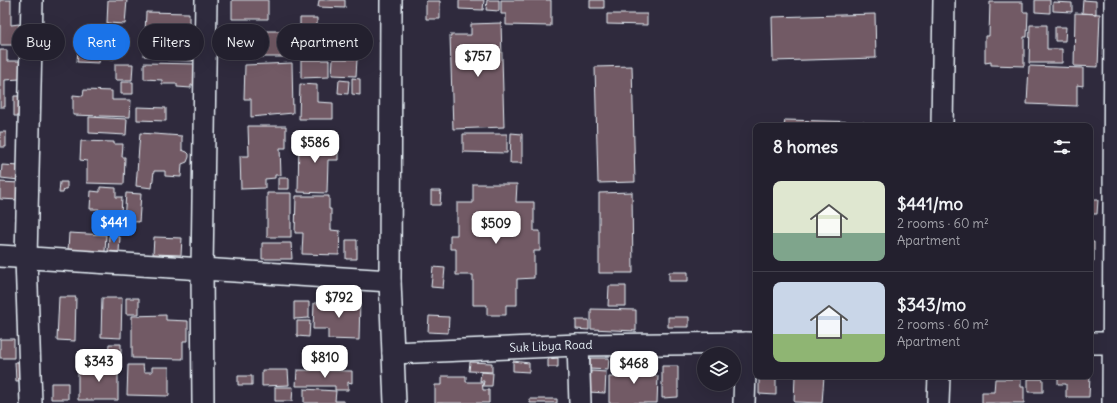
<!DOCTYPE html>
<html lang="en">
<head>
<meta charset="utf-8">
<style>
	body { margin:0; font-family:Delius,sans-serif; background:#2f2d3a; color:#f1f3f6; height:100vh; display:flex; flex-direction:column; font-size:15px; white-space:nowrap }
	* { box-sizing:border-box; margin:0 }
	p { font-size:13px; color:#a3a3aa }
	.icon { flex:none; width:22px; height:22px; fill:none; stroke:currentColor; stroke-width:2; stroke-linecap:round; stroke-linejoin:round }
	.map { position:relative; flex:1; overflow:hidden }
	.side { position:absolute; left:753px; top:123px; width:340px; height:256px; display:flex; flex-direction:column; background:#23202e; border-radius:8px; box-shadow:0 4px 16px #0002,0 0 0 1px #403e4a }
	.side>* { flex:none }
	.top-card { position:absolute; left:12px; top:24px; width:380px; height:36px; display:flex; gap:8px }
	.buttons { position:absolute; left:697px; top:347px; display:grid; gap:8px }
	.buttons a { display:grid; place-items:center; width:44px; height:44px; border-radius:50%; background:#23202e; box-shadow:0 4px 16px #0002,0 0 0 1px #403e4a; font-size:20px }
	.price { position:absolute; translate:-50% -34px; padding:0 9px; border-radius:8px; background:#fff; color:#222; font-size:13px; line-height:26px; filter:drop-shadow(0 1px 2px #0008) }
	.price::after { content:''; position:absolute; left:50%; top:24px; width:12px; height:9px; margin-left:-6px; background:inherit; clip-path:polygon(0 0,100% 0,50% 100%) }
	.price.on { background:#1a73e8; color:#fff }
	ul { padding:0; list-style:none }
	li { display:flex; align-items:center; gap:12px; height:100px; padding:0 20px }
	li+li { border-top:1px solid #403e4a }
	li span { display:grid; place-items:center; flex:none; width:112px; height:80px; border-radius:8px; color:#555 }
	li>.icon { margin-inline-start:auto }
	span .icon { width:48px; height:48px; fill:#fffc; stroke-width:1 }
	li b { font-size:17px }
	h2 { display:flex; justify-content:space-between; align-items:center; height:48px; padding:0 20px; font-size:17px }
	.chip { padding:0 14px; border-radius:18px; background:#23202e; box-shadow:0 4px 16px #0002,0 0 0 1px #403e4a; font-size:14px; line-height:36px }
	.chip.on { background:#1a73e8; color:#fff }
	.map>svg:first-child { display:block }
	.building { fill:#725a65; stroke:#e8f1f8 }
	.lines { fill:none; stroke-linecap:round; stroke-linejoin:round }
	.street-casing { stroke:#e8f1f8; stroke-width:24 }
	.street { stroke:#2f2a3d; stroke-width:21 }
	.labels { text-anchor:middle; stroke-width:4; stroke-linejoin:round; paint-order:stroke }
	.street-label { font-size:12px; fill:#e8f1f8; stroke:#2f2a3d }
</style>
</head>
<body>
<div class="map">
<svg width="1117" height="403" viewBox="0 0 1117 403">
	<rect width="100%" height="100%" fill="#2f2a3d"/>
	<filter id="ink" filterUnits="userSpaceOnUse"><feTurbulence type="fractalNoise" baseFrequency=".025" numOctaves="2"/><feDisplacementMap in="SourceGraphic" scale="8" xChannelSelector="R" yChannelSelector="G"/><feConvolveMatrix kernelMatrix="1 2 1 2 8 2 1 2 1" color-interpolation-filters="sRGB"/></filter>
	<g filter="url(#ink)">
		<!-- building -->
		<path class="building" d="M0 0H11V25L19 24V45H0Z
			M108 0H127L125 24 107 23Z
			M232 0H268V19H232Z
			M319 0H345V8L318 7Z
			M459 0H484L483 10 459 9Z
			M487 0H499V11L486 10Z
			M501 0H551V26L506 25V14H501Z
			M590 0H604V8H590Z
			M1035 0H1050V13L1035 12Z
			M1083 0 1096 1V14L1082 13Z
			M426 1H440V19H426Z
			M990 2H1023V12H1028L1027 37H1024V66L991 65V62L985 63V36H989Z
			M1053 2 1072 3V12L1053 11Z
			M146 12 189 13V26H199L198 57H193V61L167 60V57L144 56Z
			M1075 13 1100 14 1098 67 1074 66Z
			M607 14H647V25L607 24Z
			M875 14 876 58 773 61 772 17Z
			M300 18H317V37H329V53H300Z
			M501 23 504 127 453 129 450 35H471V24Z
			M1030 25H1047V49H1062V63H1029Z
			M1055 27H1066L1065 41H1055Z
			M262 31H280V42H296V57H249V39L262 38Z
			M232 37 242 38 241 51 232 50Z
			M78 49 100 51 99 63 77 62Z
			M103 49 115 50 114 59 102 58Z
			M0 50H7V61H20V79L5 80V107H0Z
			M333 59H357L356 76 332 75Z
			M301 60H329V77L301 78Z
			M144 63 198 64V85H191V88L177 87V84H162V80L144 79Z
			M292 63 293 113 251 117V99H244L245 65Z
			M115 64H133L132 80H115Z
			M632 66 635 182 598 183 595 67Z
			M1029 66 1083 68V86L1077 85V106L1027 104Z
			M352 78 360 79V95L352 94Z
			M339 80 349 81 348 94 338 93Z
			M121 82H133V94H121Z
			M300 84 317 85V102L333 103V119H299Z
			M84 90 112 91V100H131L130 117 73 115V95L83 96Z
			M14 96H30L31 116H14Z
			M137 107 166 108V121L137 120Z
			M89 117 127 119 126 135 89 133Z
			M785 120 864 122V126H784Z
			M248 126H286V148H280L281 175H275V178L265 179V188L241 189 240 156H249Z
			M0 132H6V147H0Z
			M140 133 182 136V150L187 152 189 154V157L187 162 182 164 181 177 165 176V171H154L152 188 136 186Z
			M511 133 522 134V163H510Z
			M463 134H507V153L463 152Z
			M299 139 338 140V160H328L327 193 298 192Z
			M81 141 114 142V144H123L122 157H125L124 184 87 183V161L80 160Z
			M2 165 20 166 19 180 1 178Z
			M278 178H289V189H278Z
			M0 182 20 183 19 200 0 199Z
			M60 182H67V189H64L63 193H59Z
			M473 184H517L516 202H534V231H540V251H534V278L517 279V305H506V315H487V305H473V275H456V249H450V235H457V203H473Z
			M100 187 116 188V197H122L120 232 97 230 99 209H90L91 191 100 192Z
			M431 191H441L440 205H431Z
			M632 192 633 273H599V193Z
			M126 193 141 194 139 222 124 221Z
			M267 193H291V237H267Z
			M296 196H329V209H331V230L340 231 339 255 302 254 303 233H295Z
			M1090 200H1098L1097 214H1090Z
			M69 233 106 235 105 252 68 250Z
			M109 236 120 237 119 252 108 251Z
			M154 237 182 238 181 255 153 254Z
			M346 240H357V259H346Z
			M1090 242H1094V261H1090Z
			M262 243H291L292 259H262Z
			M433 267 445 268 443 288 431 287Z
			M669 272H688V281H669Z
			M609 286H626V306H608Z
			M59 297H76L75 341 57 340Z
			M102 298H122L121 338 101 337Z
			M126 298H139V314H126Z
			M340 299 360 300 359 340 328 339V329H313L314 303H340Z
			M294 302H309V318L294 319Z
			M591 309 636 310V331L591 329Z
			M166 315V320L188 321V341H183V359L132 358V316Z
			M429 316 449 317 448 333 428 332Z
			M668 317H689V327H668Z
			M576 320H589V330L576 329Z
			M297 321H310L309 337 297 336Z
			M0 339H14V358H0Z
			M109 344H121V356L108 355Z
			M558 358V367H548V359Z
			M590 358H609L608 370 590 369Z
			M513 361 529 363V372L513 371Z
			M15 362H31L32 380 16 381Z
			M470 362 492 363V372L469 371Z
			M95 364H118V400H78V372H95Z
			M128 365H143L144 372H152V367H169V396L127 395Z
			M619 365 655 366V376H658L657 403H609V377H619Z
			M662 366H678V397L662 398Z
			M262 370H288L289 385 262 386Z
			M297 370 352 371V383L348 382V390H335V386H296Z
			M591 371 606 372 605 393 589 392Z
			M481 372 493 373 492 386H483L484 381H480Z
			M238 376H252V385H238Z
			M442 376H466V382H482L483 390H489V403H435V385H442Z
			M759 376H776V395L759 394Z
			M795 376H824L822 403 794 402Z
			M1058 376H1090L1089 397H1066V384H1058Z
			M995 379H1021V387H1024V403H982V392H994Z
			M1028 379H1043V392H1028Z
			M51 383H68V399H51Z
			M275 387H293L292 401H275Z
			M304 389 336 391 335 401H344V403H304Z
			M530 399H557V403H530Z"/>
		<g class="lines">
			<defs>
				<g id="street">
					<path d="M391 0 390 281 395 403"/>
					<path d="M942 126 944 0"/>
					<path d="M0 256 390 281"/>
					<path d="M1090 343H1117"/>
					<path d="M578 345 580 403"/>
					<path id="s1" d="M393 353 578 345 756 343"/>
					<path d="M31 403 26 258 32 0"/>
					<path d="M203 403 202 269 206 0"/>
					<path d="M744 403 746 343"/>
					<path d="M938 403 939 376"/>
					<path d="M1113 403 1115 0"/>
				</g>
			</defs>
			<!-- street casing -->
			<use href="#street" class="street-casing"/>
			<!-- street -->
			<use href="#street" class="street"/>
		</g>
	</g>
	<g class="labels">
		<!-- street labels -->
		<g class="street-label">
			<text dy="4" stroke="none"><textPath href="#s1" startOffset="158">Suk Libya Road</textPath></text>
		</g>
	</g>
</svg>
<div class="buttons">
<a><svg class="icon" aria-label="layers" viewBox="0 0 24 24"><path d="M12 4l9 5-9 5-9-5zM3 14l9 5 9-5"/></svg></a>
</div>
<b class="price" style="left:478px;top:78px">$757</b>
<b class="price" style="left:315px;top:164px">$586</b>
<b class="price on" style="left:114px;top:244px">$441</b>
<b class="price" style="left:496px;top:245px">$509</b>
<b class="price" style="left:339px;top:319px">$792</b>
<b class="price" style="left:325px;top:379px">$810</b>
<b class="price" style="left:99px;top:383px">$343</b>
<b class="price" style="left:634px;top:385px">$468</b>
<div class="top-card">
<a class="chip">Buy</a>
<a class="chip on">Rent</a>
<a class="chip">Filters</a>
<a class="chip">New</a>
<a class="chip">Apartment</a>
</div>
<section class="side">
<h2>8 homes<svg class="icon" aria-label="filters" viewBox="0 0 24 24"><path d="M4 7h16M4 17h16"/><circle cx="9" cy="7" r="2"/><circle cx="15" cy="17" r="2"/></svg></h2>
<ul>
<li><span style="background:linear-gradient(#dfe7d0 65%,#7fa58c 0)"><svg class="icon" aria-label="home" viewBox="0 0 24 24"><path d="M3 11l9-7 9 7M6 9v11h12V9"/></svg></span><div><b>$441/mo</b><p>2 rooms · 60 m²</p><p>Apartment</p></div></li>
<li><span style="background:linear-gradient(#c9d6e8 65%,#8fb573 0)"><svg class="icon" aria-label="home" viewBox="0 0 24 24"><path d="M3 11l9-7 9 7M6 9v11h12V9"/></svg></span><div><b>$343/mo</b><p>2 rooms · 60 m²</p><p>Apartment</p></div></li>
</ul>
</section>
</div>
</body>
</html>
